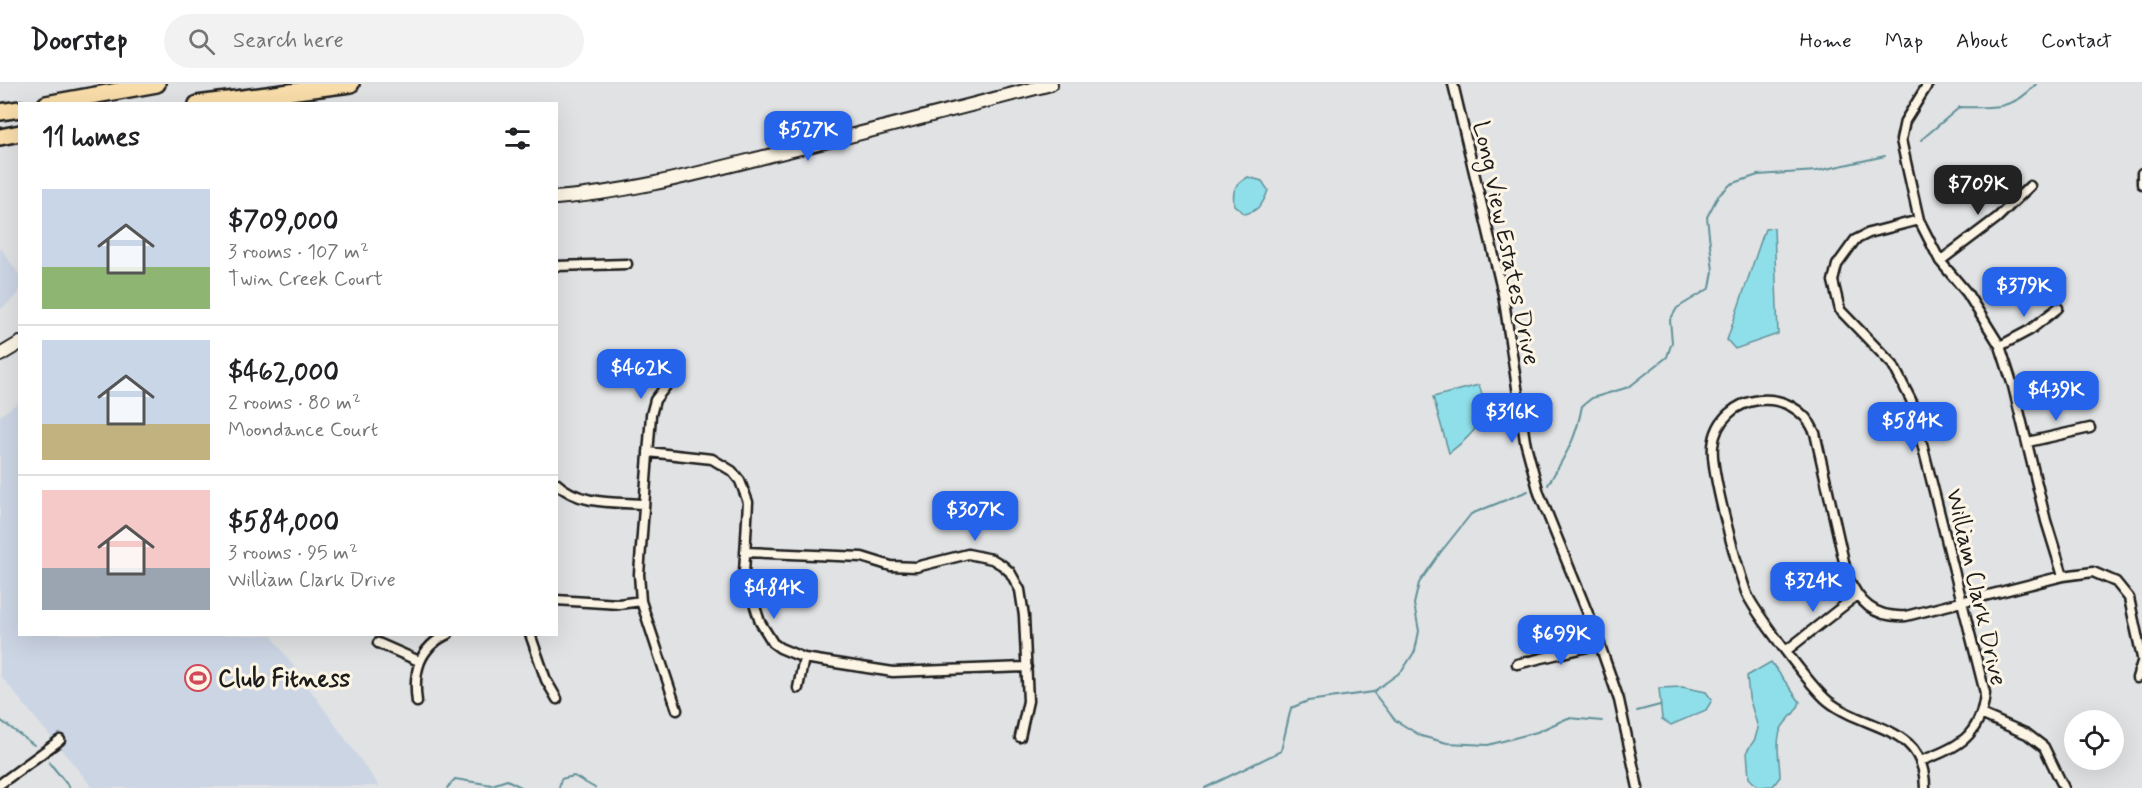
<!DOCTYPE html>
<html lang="en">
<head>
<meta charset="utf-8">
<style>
	body { margin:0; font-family:Mynerve,sans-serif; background:#f2f2f2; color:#202124; height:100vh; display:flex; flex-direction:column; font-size:22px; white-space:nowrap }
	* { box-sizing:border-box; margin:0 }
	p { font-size:20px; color:#757577 }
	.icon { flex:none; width:33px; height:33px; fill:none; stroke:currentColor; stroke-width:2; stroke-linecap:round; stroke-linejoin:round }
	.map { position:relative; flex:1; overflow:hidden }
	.drawer { position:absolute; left:18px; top:18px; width:540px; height:534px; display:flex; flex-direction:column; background:#fff; border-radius:0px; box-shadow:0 6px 24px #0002 }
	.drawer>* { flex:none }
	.buttons { position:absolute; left:2064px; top:626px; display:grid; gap:12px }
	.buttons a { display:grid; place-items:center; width:60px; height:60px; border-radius:50%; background:#fff; box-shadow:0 6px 24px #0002; font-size:30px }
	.price { position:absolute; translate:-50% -51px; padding:0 14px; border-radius:12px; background:#2563eb; color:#fff; font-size:20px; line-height:39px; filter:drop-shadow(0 2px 3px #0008) }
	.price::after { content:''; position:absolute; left:50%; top:36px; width:18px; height:14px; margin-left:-9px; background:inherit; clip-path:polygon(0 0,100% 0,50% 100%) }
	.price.active { background:#222; color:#fff }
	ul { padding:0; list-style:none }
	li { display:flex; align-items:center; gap:18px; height:150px; padding:0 24px }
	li+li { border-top:2px solid #e0e0e0 }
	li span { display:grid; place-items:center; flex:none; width:168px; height:120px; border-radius:0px; color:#555 }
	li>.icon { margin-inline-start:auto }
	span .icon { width:72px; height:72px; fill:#fffc; stroke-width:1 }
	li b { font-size:26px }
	h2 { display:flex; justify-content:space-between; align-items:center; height:72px; padding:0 24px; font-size:26px }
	header { display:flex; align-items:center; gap:36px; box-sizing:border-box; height:84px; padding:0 30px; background:#fff; border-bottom:2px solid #e0e0e0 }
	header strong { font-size:28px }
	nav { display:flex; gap:33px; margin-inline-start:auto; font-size:21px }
	.search { width:420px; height:54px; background:#f2f2f2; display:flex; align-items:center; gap:15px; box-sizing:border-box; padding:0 21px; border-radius:33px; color:#757577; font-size:22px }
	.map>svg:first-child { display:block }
	.built { fill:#ccd5e4 }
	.water { fill:#8fdfeb; stroke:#619198; stroke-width:1.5 }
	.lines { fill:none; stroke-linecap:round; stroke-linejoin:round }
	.stream { stroke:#619198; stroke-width:2 }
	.minor-casing { stroke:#1c1c1c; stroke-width:13 }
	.secondary-casing { stroke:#1c1c1c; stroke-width:16 }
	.motorway-casing { stroke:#1c1c1c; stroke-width:20 }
	.minor { stroke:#fcf5e5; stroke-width:8 }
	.secondary { stroke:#fcf5e5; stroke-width:12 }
	.motorway { stroke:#f9deab; stroke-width:15 }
	.labels { text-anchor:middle; stroke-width:6; stroke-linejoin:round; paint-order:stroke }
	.street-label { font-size:24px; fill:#1c1c1c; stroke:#fcf5e5 }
	.poi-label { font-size:24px; font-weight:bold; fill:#1c1c1c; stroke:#fcf5e5; text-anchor:start }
</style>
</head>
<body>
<header>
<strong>Doorstep</strong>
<div class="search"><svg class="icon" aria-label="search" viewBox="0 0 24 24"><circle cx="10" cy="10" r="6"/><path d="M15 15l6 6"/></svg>Search here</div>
<nav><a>Home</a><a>Map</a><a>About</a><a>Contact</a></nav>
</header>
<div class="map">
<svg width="2142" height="704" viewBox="0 0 2142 704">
	<rect width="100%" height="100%" fill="#e0e2e4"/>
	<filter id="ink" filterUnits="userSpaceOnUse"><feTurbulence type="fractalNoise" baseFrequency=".0167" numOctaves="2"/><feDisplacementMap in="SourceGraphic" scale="12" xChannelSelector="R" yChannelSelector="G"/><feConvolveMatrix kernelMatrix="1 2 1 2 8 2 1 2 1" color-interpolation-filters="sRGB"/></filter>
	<g filter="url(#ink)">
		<!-- built -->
		<path class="built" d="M0 163 20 192 19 209 0 226Z
			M19 318 20 550 271 551 379 702 93 704 0 591V332Z"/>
		<!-- water -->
		<path class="water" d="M1248 93 1262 97 1268 106C1264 119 1258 127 1245 130L1234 121C1232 105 1235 101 1248 93Z
			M1774 144 1778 250 1735 265 1727 256 1765 145Z
			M1479 301C1492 335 1474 349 1449 369L1433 313Z
			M1771 578 1800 618C1797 629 1786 635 1781 645 1775 659 1780 679 1780 693L1773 702 1758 703 1749 694 1747 667 1755 655 1758 644 1749 613 1747 592Z
			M1682 603 1706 608 1712 616 1706 626 1671 641 1662 635 1659 604Z"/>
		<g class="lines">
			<!-- stream -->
			<path class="stream" d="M1921 56 1960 23C1992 24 2014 26 2036 0
				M1548 401C1566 369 1575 359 1582 322L1592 314 1629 303 1667 273 1672 258 1670 236 1677 224 1710 204 1713 187 1707 133 1718 112 1731 100 1758 91 1817 87 1885 72
				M1373 608 1395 636 1421 652 1447 659 1488 661 1537 648 1568 634 1602 637
				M1637 627 1660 621
				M0 636 34 661
				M49 678 70 704
				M447 704 455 695 492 701 507 696 523 704
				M559 704 561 695 574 692 595 704
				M1205 704 1281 667 1291 624 1308 617 1373 608 1402 587 1415 567 1419 547 1414 520 1419 499 1440 469 1471 430 1528 407"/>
			<defs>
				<path id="minor" d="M1453 0 1503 210 1525 357 1539 409 1595 547 1619 616 1638 704
					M1928 0 1905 37 1901 56 1919 136 1940 177 1967 209 2000 262 2013 302 2046 437 2063 492
					M2142 89V100
					M1919 136 1869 149 1855 156 1837 181 1833 197 1840 226 1893 281 1911 316 1985 609C1981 652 1958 664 1920 677
					M1940 177 1997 134 2030 102
					M556 182 627 180
					M2000 262 2030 246 2058 224
					M2028 358 2090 344
					M648 368 712 375 732 387 740 397 748 418 744 489 760 538 773 559 780 564 804 574 893 588 1027 583
					M556 399C579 421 614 418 644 420
					M745 468 862 473 891 482 916 483 968 470 992 475 1002 481 1010 488 1020 506 1024 532 1028 617 1020 653
					M556 516 619 520 641 517
					M530 550 546 596 557 615
					M378 559 419 577
					M1787 566 1856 512
					M1517 580 1600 560
					M2137 594 2142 578
					M798 604 804 574
					M417 618C413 589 418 564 448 550
					M677 626 641 517 639 490 651 331 655 316 681 283
					M1983 631 2027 650 2044 663 2064 704
					M0 700 60 656
					M1925 704C1925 640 1865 647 1828 617 1812 604 1753 526 1746 508 1737 481 1710 387 1713 362 1719 307 1794 299 1815 349L1847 491C1859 519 1874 534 1906 532L2063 492 2093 488 2116 498 2129 514 2142 574"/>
				<path id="secondary" d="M556 114C632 108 703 88 776 70 868 48 960 24 1051 0
					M0 271 20 259"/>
				<path id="motorway" d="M46 20 157 0
					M197 20 351 0
					M0 28 20 25
					M0 53 20 49"/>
			</defs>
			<!-- minor casing -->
			<use href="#minor" class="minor-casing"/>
			<!-- secondary casing -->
			<use href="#secondary" class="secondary-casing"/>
			<!-- motorway casing -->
			<use href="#motorway" class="motorway-casing"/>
			<!-- minor -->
			<use href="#minor" class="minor"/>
			<!-- secondary -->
			<use href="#secondary" class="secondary"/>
			<!-- motorway -->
			<use href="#motorway" class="motorway"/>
		</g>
	</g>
	<!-- icons -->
	<defs>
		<symbol id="stadium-ring" viewBox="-11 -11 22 22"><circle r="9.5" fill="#fcf5e5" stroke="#d1495b" stroke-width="1.5"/><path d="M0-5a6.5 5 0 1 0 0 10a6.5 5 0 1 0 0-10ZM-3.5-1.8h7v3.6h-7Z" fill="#d1495b"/></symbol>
	</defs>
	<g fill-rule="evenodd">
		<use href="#stadium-ring" x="183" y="579" width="30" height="30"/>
	</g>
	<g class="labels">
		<!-- street labels -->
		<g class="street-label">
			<text transform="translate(1507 159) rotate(78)" y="8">Long View Estates Drive</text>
			<text transform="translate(1977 503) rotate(77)" y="8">William Clark Drive</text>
		</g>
		<!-- poi labels -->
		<g class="poi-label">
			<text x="218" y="602">Club Fitness</text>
		</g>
	</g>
</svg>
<div class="buttons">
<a><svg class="icon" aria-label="locate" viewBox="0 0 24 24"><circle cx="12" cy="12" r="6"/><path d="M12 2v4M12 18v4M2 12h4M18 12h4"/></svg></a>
</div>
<b class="price" style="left:808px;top:78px">$527K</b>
<b class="price active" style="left:1978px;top:132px">$709K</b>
<b class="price" style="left:2024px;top:234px">$379K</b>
<b class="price" style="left:641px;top:316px">$462K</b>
<b class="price" style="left:2056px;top:338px">$439K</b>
<b class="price" style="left:1512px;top:360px">$316K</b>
<b class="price" style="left:1912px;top:369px">$584K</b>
<b class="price" style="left:975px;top:458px">$307K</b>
<b class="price" style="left:1813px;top:529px">$324K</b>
<b class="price" style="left:774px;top:536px">$484K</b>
<b class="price" style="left:1561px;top:582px">$699K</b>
<section class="drawer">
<h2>11 homes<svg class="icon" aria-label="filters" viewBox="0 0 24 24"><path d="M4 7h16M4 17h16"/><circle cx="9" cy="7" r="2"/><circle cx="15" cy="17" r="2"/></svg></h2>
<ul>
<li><span style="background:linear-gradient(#c9d6e8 65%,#8fb573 0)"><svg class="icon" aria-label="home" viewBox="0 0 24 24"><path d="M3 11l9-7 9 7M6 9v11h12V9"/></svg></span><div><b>$709,000</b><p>3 rooms · 107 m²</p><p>Twin Creek Court</p></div></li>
<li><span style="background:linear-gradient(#c9d6e8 70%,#c2b280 0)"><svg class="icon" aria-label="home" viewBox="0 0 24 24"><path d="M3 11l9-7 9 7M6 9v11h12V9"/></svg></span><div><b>$462,000</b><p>2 rooms · 80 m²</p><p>Moondance Court</p></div></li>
<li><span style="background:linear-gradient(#f6c9c9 65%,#9aa5b1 0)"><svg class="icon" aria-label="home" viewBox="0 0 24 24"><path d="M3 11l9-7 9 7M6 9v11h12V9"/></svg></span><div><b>$584,000</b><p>3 rooms · 95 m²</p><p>William Clark Drive</p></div></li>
</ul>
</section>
</div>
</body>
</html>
